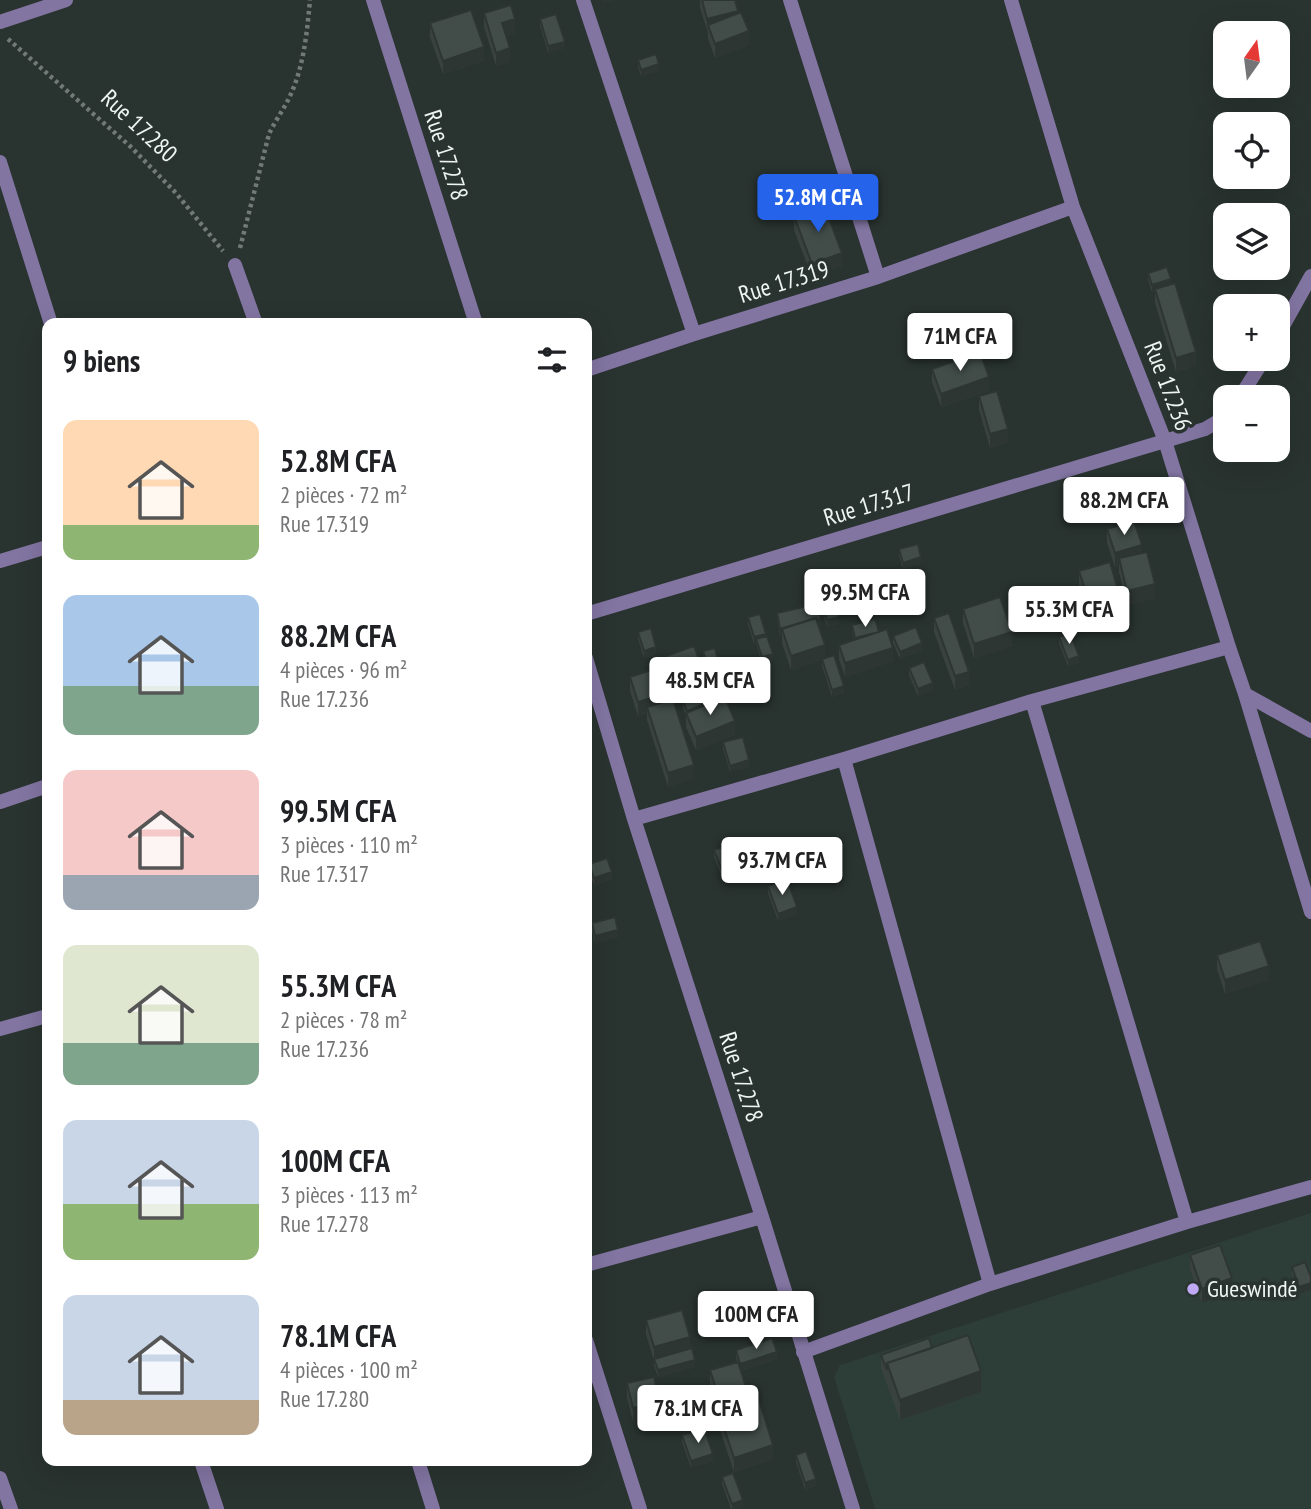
<!DOCTYPE html>
<html lang="fr">
<head>
<meta charset="utf-8">
<style>
	body { margin:0; font-family:"PT Sans Narrow",sans-serif; background:#f2f2f2; color:#202124; height:100vh; display:flex; flex-direction:column; font-size:26px; white-space:nowrap }
	* { box-sizing:border-box; margin:0 }
	p { font-size:23px; color:#757577 }
	.icon { flex:none; width:38px; height:38px; fill:none; stroke:currentColor; stroke-width:2; stroke-linecap:round; stroke-linejoin:round }
	.map { position:relative; flex:1; overflow:hidden }
	.sheet { position:absolute; left:42px; top:318px; width:550px; height:1148px; display:flex; flex-direction:column; background:#fff; border-radius:14px; box-shadow:0 7px 28px #0002 }
	.sheet>* { flex:none }
	.needle { width:46px; rotate:14deg }
	.controls { position:absolute; left:1213px; top:21px; display:grid; gap:14px }
	.controls a { display:grid; place-items:center; width:77px; height:77px; border-radius:14px; background:#fff; box-shadow:0 7px 28px #0002; font-size:35px }
	.price { position:absolute; translate:-50% -60px; padding:0 16px; border-radius:7px; background:#fff; color:#222; font-size:23px; line-height:46px; filter:drop-shadow(0 2px 4px #0008) }
	.price::after { content:''; position:absolute; left:50%; top:42px; width:21px; height:16px; margin-left:-10px; background:inherit; clip-path:polygon(0 0,100% 0,50% 100%) }
	.price.active { background:#2563eb; color:#fff }
	ul { padding:0; list-style:none }
	li { display:flex; align-items:center; gap:21px; height:175px; padding:0 21px }
	li span { display:grid; place-items:center; flex:none; width:196px; height:140px; border-radius:14px; color:#555 }
	li>.icon { margin-inline-start:auto }
	span .icon { width:84px; height:84px; fill:#fffc; stroke-width:1 }
	li b { font-size:30px }
	h2 { display:flex; justify-content:space-between; align-items:center; height:84px; padding:0 21px; font-size:30px }
	.map>svg:first-child { display:block }
	.built { fill:#2d3e38 }
	.lines { fill:none; stroke-linecap:round; stroke-linejoin:round }
	.path { stroke:#717a76; stroke-width:4.5; stroke-dasharray:3.5 3.5; stroke-linecap:butt }
	.minor { stroke:#8275a2; stroke-width:14 }
	.wall { fill:#39423f }
	.shaded-wall { fill:#2e3633 }
	.building { fill:#424d49; stroke:#2e3633; stroke-width:2 }
	.poi-dot { fill:#bfa9f4; stroke:#29332f; stroke-width:2.5 }
	.labels { text-anchor:middle; stroke-width:7; stroke-linejoin:round; paint-order:stroke }
	.street-label { font-size:24px; fill:#eef5f2; stroke:#29332f }
	.poi-label { font-size:24px; fill:#eef5f2; stroke:#29332f; text-anchor:start }
</style>
</head>
<body>
<div class="map">
<svg width="1311" height="1509" viewBox="0 0 1311 1509">
	<rect width="100%" height="100%" fill="#29332f"/>
	<!-- built -->
	<path class="built" d="M1311 1213V1509H875L834 1377 840 1365Z"/>
	<g class="lines">
		<!-- path -->
		<path class="path" d="M8 39 131 147 176 193 223 251
			M240 248 269 134C275 121 284 109 290 96 304 66 307 32 310 0"/>
		<!-- minor -->
		<path class="minor" d="M373 0 476 324
			M583 0 694 334
			M790 0 878 277
			M1011 0 1073 207 1165 441 1229 647 1245 694 1311 912
			M0 22 66 0
			M0 162 51 324
			M235 265 256 324
			M1278 335 1311 276
			M586 370 694 334 878 277 1073 207
			M1240 397 1264 359
			M0 561 47 547
			M586 614 1205 429 1225 417
			M586 658 634 819 762 1217 853 1509
			M1245 694 1311 731
			M1032 701 1187 1222
			M844 759 990 1284
			M0 802 47 786
			M634 819 844 759 1032 701 1229 647
			M0 1029 47 1016
			M586 1265 762 1217
			M586 1340 640 1509
			M803 1352 990 1284 1187 1222 1311 1187
			M201 1461 217 1509
			M418 1461 433 1509
			M0 1478 11 1509"/>
	</g>
	<!-- wall -->
	<path class="wall" d="M700 0H735L738 14 749 45 715 58 708 39V33L700 8Z
		M484 13 515 33 506 36 510 62 496 66 484 27Z
		M540 19 565 48 548 53 540 26Z
		M430 23 484 61 443 74 430 37Z
		M638 60 659 71 641 76 638 67Z
		M794 216 842 266 812 277 794 230Z
		M1148 273 1171 284 1196 366 1176 372 1155 303V291L1152 292 1148 280Z
		M932 369 989 391 941 407 932 382Z
		M979 396 1008 442 990 448 979 410Z
		M1107 529 1142 553 1155 598 1127 605 1119 572V566L1115 567 1107 543Z
		M899 549 921 564 903 569 899 556Z
		M1079 571 1118 604 1088 613 1079 585Z
		M818 592 839 624 827 627 818 599Z
		M963 609 1012 646 974 658 963 623Z
		M777 613 821 626 819 627 825 658 844 693 832 697 822 666V660L791 670 782 643V635L780 636 777 620Z
		M748 617 766 636 773 661 762 664 756 643 754 644 748 624Z
		M934 618 969 685 955 690 934 632Z
		M852 625 879 632 893 661 845 677 839 659V645L854 640 852 632Z
		M638 632 656 654 644 658 638 639Z
		M893 636 922 650 900 659 893 643Z
		M1059 637 1079 663 1068 666 1059 644Z
		M703 651 720 674 709 677 703 658Z
		M666 656 706 690 678 701 666 669Z
		M909 668 933 690 918 696 909 675Z
		M630 677 668 700 694 778 668 787 647 720V713L638 716 630 691Z
		M683 701 735 735 696 750 686 727V716L683 708Z
		M723 742 749 767 730 772 723 749Z
		M714 850 744 869 722 877 714 857Z
		M589 864 612 879 594 885 589 870Z
		M768 886 797 914 778 921 768 893Z
		M592 923 618 937 595 943 592 930Z
		M1217 955 1269 980 1225 994 1217 969Z
		M1190 1255 1232 1292 1202 1303 1190 1269Z
		M1305 1262 1299 1294 1292 1274V1267Z
		M646 1320 690 1349 695 1367 658 1377 654 1366V1361L646 1334Z
		M932 1348 981 1392 900 1420 881 1368V1355Z
		M736 1350 777 1359 741 1371 747 1404 719 1412 710 1384V1370L737 1362 736 1357Z
		M627 1383 660 1415 633 1422 627 1397Z
		M719 1413 773 1459 734 1472 719 1427Z
		M682 1435 713 1461 691 1468 682 1442Z
		M796 1455 816 1486 805 1490 796 1462Z
		M722 1477 743 1507 736 1509H731L722 1484Z"/>
	<!-- shaded-wall -->
	<path class="shaded-wall" d="M602 0H613V1L602 3Z
		M738 11V25H708L707 33V19Z
		M515 19V33L502 37V23Z
		M749 31V45L715 58V44Z
		M565 42V48L548 53V46Z
		M484 47V61L443 74V61Z
		M510 48V62L496 66V53Z
		M659 64V71L641 76V70Z
		M842 253V266L812 277V264Z
		M1171 279V286L1152 292V285Z
		M1196 352V366L1176 372V358Z
		M989 377V391L941 407V394Z
		M1008 429V442L990 448V434Z
		M1142 545V559L1119 558V566L1115 567V553Z
		M921 557V564L903 569V563Z
		M1155 584V598L1127 605V591Z
		M1118 590V604L1088 613V599Z
		M839 617V624L827 627V620Z
		M821 619V626L784 635 782 629V635L780 636V629Z
		M1012 632V646L974 658V644Z
		M766 634V641L756 639V643L754 644V637Z
		M922 643V650L900 659V652Z
		M825 645V659L791 670V656Z
		M656 647V654L644 658V651Z
		M893 648V661L845 677V663Z
		M773 654V661L762 664V657Z
		M1079 656V663L1068 666V660Z
		M720 668V674L709 677V671Z
		M969 672V685L955 690V676Z
		M706 677V690L678 701V687Z
		M933 683V690L918 696V689Z
		M844 686V693L832 697V690Z
		M668 693V707H647V713L638 716V702Z
		M735 721V735L696 750V737Z
		M749 760V767L730 772V766Z
		M694 765V778L668 787V773Z
		M744 862V869L722 877V870Z
		M612 872V879L594 885V878Z
		M797 907V914L778 921V914Z
		M618 930V937L595 943V936Z
		M1269 966V980L1225 994V980Z
		M1232 1278V1292L1202 1303V1289Z
		M1311 1283V1290L1299 1294V1287Z
		M690 1337V1351L654 1361V1347Z
		M777 1352V1359L740 1371V1364Z
		M695 1360V1367L658 1377V1370Z
		M981 1371V1392L900 1420V1400Z
		M747 1390V1404L719 1412V1398Z
		M660 1402V1415L633 1422V1408Z
		M773 1445V1459L734 1472V1458Z
		M713 1454V1461L691 1468V1461Z
		M816 1479V1486L805 1490V1483Z
		M743 1500V1507L736 1509H732V1504Z"/>
	<!-- building -->
	<path class="building" d="M702 0H735L738 11 707 19Z
		M511 5 515 19 502 23 510 48 496 53 484 13Z
		M471 10 484 47 443 61 430 23Z
		M741 12 749 31 715 44 708 25Z
		M556 14 565 42 548 46 540 19Z
		M656 54 659 64 641 70 638 60Z
		M824 205 842 253 812 264 794 216Z
		M1167 267 1171 279 1152 285 1148 273Z
		M1175 283 1196 352 1176 358 1155 289Z
		M980 352 989 377 941 394 932 369Z
		M997 391 1008 429 990 434 979 396Z
		M1134 521 1142 545 1115 553 1107 529Z
		M918 544 921 557 903 563 899 549Z
		M1147 552 1155 584 1127 591 1119 558Z
		M1110 562 1118 590 1088 599 1079 571Z
		M831 588 839 617 827 620 818 592Z
		M1000 597 1012 632 974 644 963 609Z
		M817 604 821 619 817 620 816 618 780 629 777 613Z
		M949 613 969 672 955 676 934 618Z
		M760 614 766 634 754 637 748 617Z
		M816 618 825 645 791 656 782 629Z
		M875 619 879 632 855 638 852 625Z
		M916 627 922 643 900 652 893 636Z
		M651 628 656 647 644 651 638 632Z
		M887 629 893 648 845 663 839 645Z
		M1070 633 1079 656 1068 660 1059 637Z
		M767 636 773 654 762 657 756 639Z
		M694 646 706 677 678 687 666 656Z
		M715 648 720 668 709 671 703 651Z
		M834 655 844 686 832 690 822 659Z
		M924 662 933 683 918 689 909 668Z
		M660 667 668 693 638 702 630 677Z
		M714 688 719 698 687 711 683 701Z
		M725 697 735 721 696 737 686 713Z
		M673 699 694 765 668 773 647 707Z
		M743 737 749 760 730 766 723 742Z
		M737 842 744 862 722 870 714 850Z
		M607 858 612 872 594 878 589 864Z
		M787 879 797 907 778 914 768 886Z
		M615 917 618 930 595 936 592 923Z
		M1260 941 1269 966 1225 980 1217 955Z
		M1220 1245 1232 1278 1202 1289 1190 1255Z
		M1305 1262 1311 1277V1283L1299 1287 1292 1267Z
		M682 1310 690 1337 654 1347 646 1320Z
		M968 1335 981 1371 900 1400 887 1363Z
		M772 1338 777 1352 740 1364 736 1350Z
		M929 1338 932 1348 887 1363V1370L881 1355Z
		M692 1348 695 1360 658 1370 654 1359Z
		M738 1362 747 1390 719 1398 710 1370Z
		M654 1377 660 1402 633 1408 627 1383Z
		M759 1400 773 1445 734 1458 719 1413Z
		M704 1428 713 1454 691 1461 682 1435Z
		M806 1451 816 1479 805 1483 796 1455Z
		M733 1473 743 1500 732 1504 722 1477Z"/>
	<!-- markers -->
	<circle class="poi-dot" cx="1193" cy="1289" r="7"/>
	<g class="labels">
		<!-- street labels -->
		<g class="street-label">
			<text transform="translate(139 126) rotate(43)" y="8">Rue 17.280</text>
			<text transform="translate(446 155) rotate(72)" y="8">Rue 17.278</text>
			<text transform="translate(784 282) rotate(-17)" y="8">Rue 17.319</text>
			<text transform="translate(1168 386) rotate(69)" y="8">Rue 17.236</text>
			<text transform="translate(869 505) rotate(-17)" y="8">Rue 17.317</text>
			<text transform="translate(741 1077) rotate(72)" y="8">Rue 17.278</text>
		</g>
		<!-- poi labels -->
		<g class="poi-label">
			<text x="1207" y="1297">Gueswindé</text>
		</g>
	</g>
</svg>
<div class="controls">
<a><svg class="needle" viewBox="-14 -14 28 28"><path d="M0-13l5 13h-10z" fill="#e53935"/><path d="M0 13l5-13h-10z" fill="#757577"/></svg></a>
<a><svg class="icon" aria-label="locate" viewBox="0 0 24 24"><circle cx="12" cy="12" r="6"/><path d="M12 2v4M12 18v4M2 12h4M18 12h4"/></svg></a>
<a><svg class="icon" aria-label="layers" viewBox="0 0 24 24"><path d="M12 4l9 5-9 5-9-5zM3 14l9 5 9-5"/></svg></a>
<a>+</a>
<a>−</a>
</div>
<b class="price active" style="left:818px;top:234px">52.8M CFA</b>
<b class="price" style="left:960px;top:373px">71M CFA</b>
<b class="price" style="left:1124px;top:537px">88.2M CFA</b>
<b class="price" style="left:865px;top:629px">99.5M CFA</b>
<b class="price" style="left:1069px;top:646px">55.3M CFA</b>
<b class="price" style="left:710px;top:717px">48.5M CFA</b>
<b class="price" style="left:782px;top:897px">93.7M CFA</b>
<b class="price" style="left:756px;top:1351px">100M CFA</b>
<b class="price" style="left:698px;top:1445px">78.1M CFA</b>
<section class="sheet">
<h2>9 biens<svg class="icon" aria-label="filters" viewBox="0 0 24 24"><path d="M4 7h16M4 17h16"/><circle cx="9" cy="7" r="2"/><circle cx="15" cy="17" r="2"/></svg></h2>
<ul>
<li><span style="background:linear-gradient(#ffd9b3 75%,#8fb573 0)"><svg class="icon" aria-label="home" viewBox="0 0 24 24"><path d="M3 11l9-7 9 7M6 9v11h12V9"/></svg></span><div><b>52.8M CFA</b><p>2 pièces · 72 m²</p><p>Rue 17.319</p></div></li>
<li><span style="background:linear-gradient(#a9c7e8 65%,#7fa58c 0)"><svg class="icon" aria-label="home" viewBox="0 0 24 24"><path d="M3 11l9-7 9 7M6 9v11h12V9"/></svg></span><div><b>88.2M CFA</b><p>4 pièces · 96 m²</p><p>Rue 17.236</p></div></li>
<li><span style="background:linear-gradient(#f6c9c9 75%,#9aa5b1 0)"><svg class="icon" aria-label="home" viewBox="0 0 24 24"><path d="M3 11l9-7 9 7M6 9v11h12V9"/></svg></span><div><b>99.5M CFA</b><p>3 pièces · 110 m²</p><p>Rue 17.317</p></div></li>
<li><span style="background:linear-gradient(#dfe7d0 70%,#7fa58c 0)"><svg class="icon" aria-label="home" viewBox="0 0 24 24"><path d="M3 11l9-7 9 7M6 9v11h12V9"/></svg></span><div><b>55.3M CFA</b><p>2 pièces · 78 m²</p><p>Rue 17.236</p></div></li>
<li><span style="background:linear-gradient(#c9d6e8 60%,#8fb573 0)"><svg class="icon" aria-label="home" viewBox="0 0 24 24"><path d="M3 11l9-7 9 7M6 9v11h12V9"/></svg></span><div><b>100M CFA</b><p>3 pièces · 113 m²</p><p>Rue 17.278</p></div></li>
<li><span style="background:linear-gradient(#c9d6e8 75%,#b9a48a 0)"><svg class="icon" aria-label="home" viewBox="0 0 24 24"><path d="M3 11l9-7 9 7M6 9v11h12V9"/></svg></span><div><b>78.1M CFA</b><p>4 pièces · 100 m²</p><p>Rue 17.280</p></div></li>
</ul>
</section>
</div>
</body>
</html>
